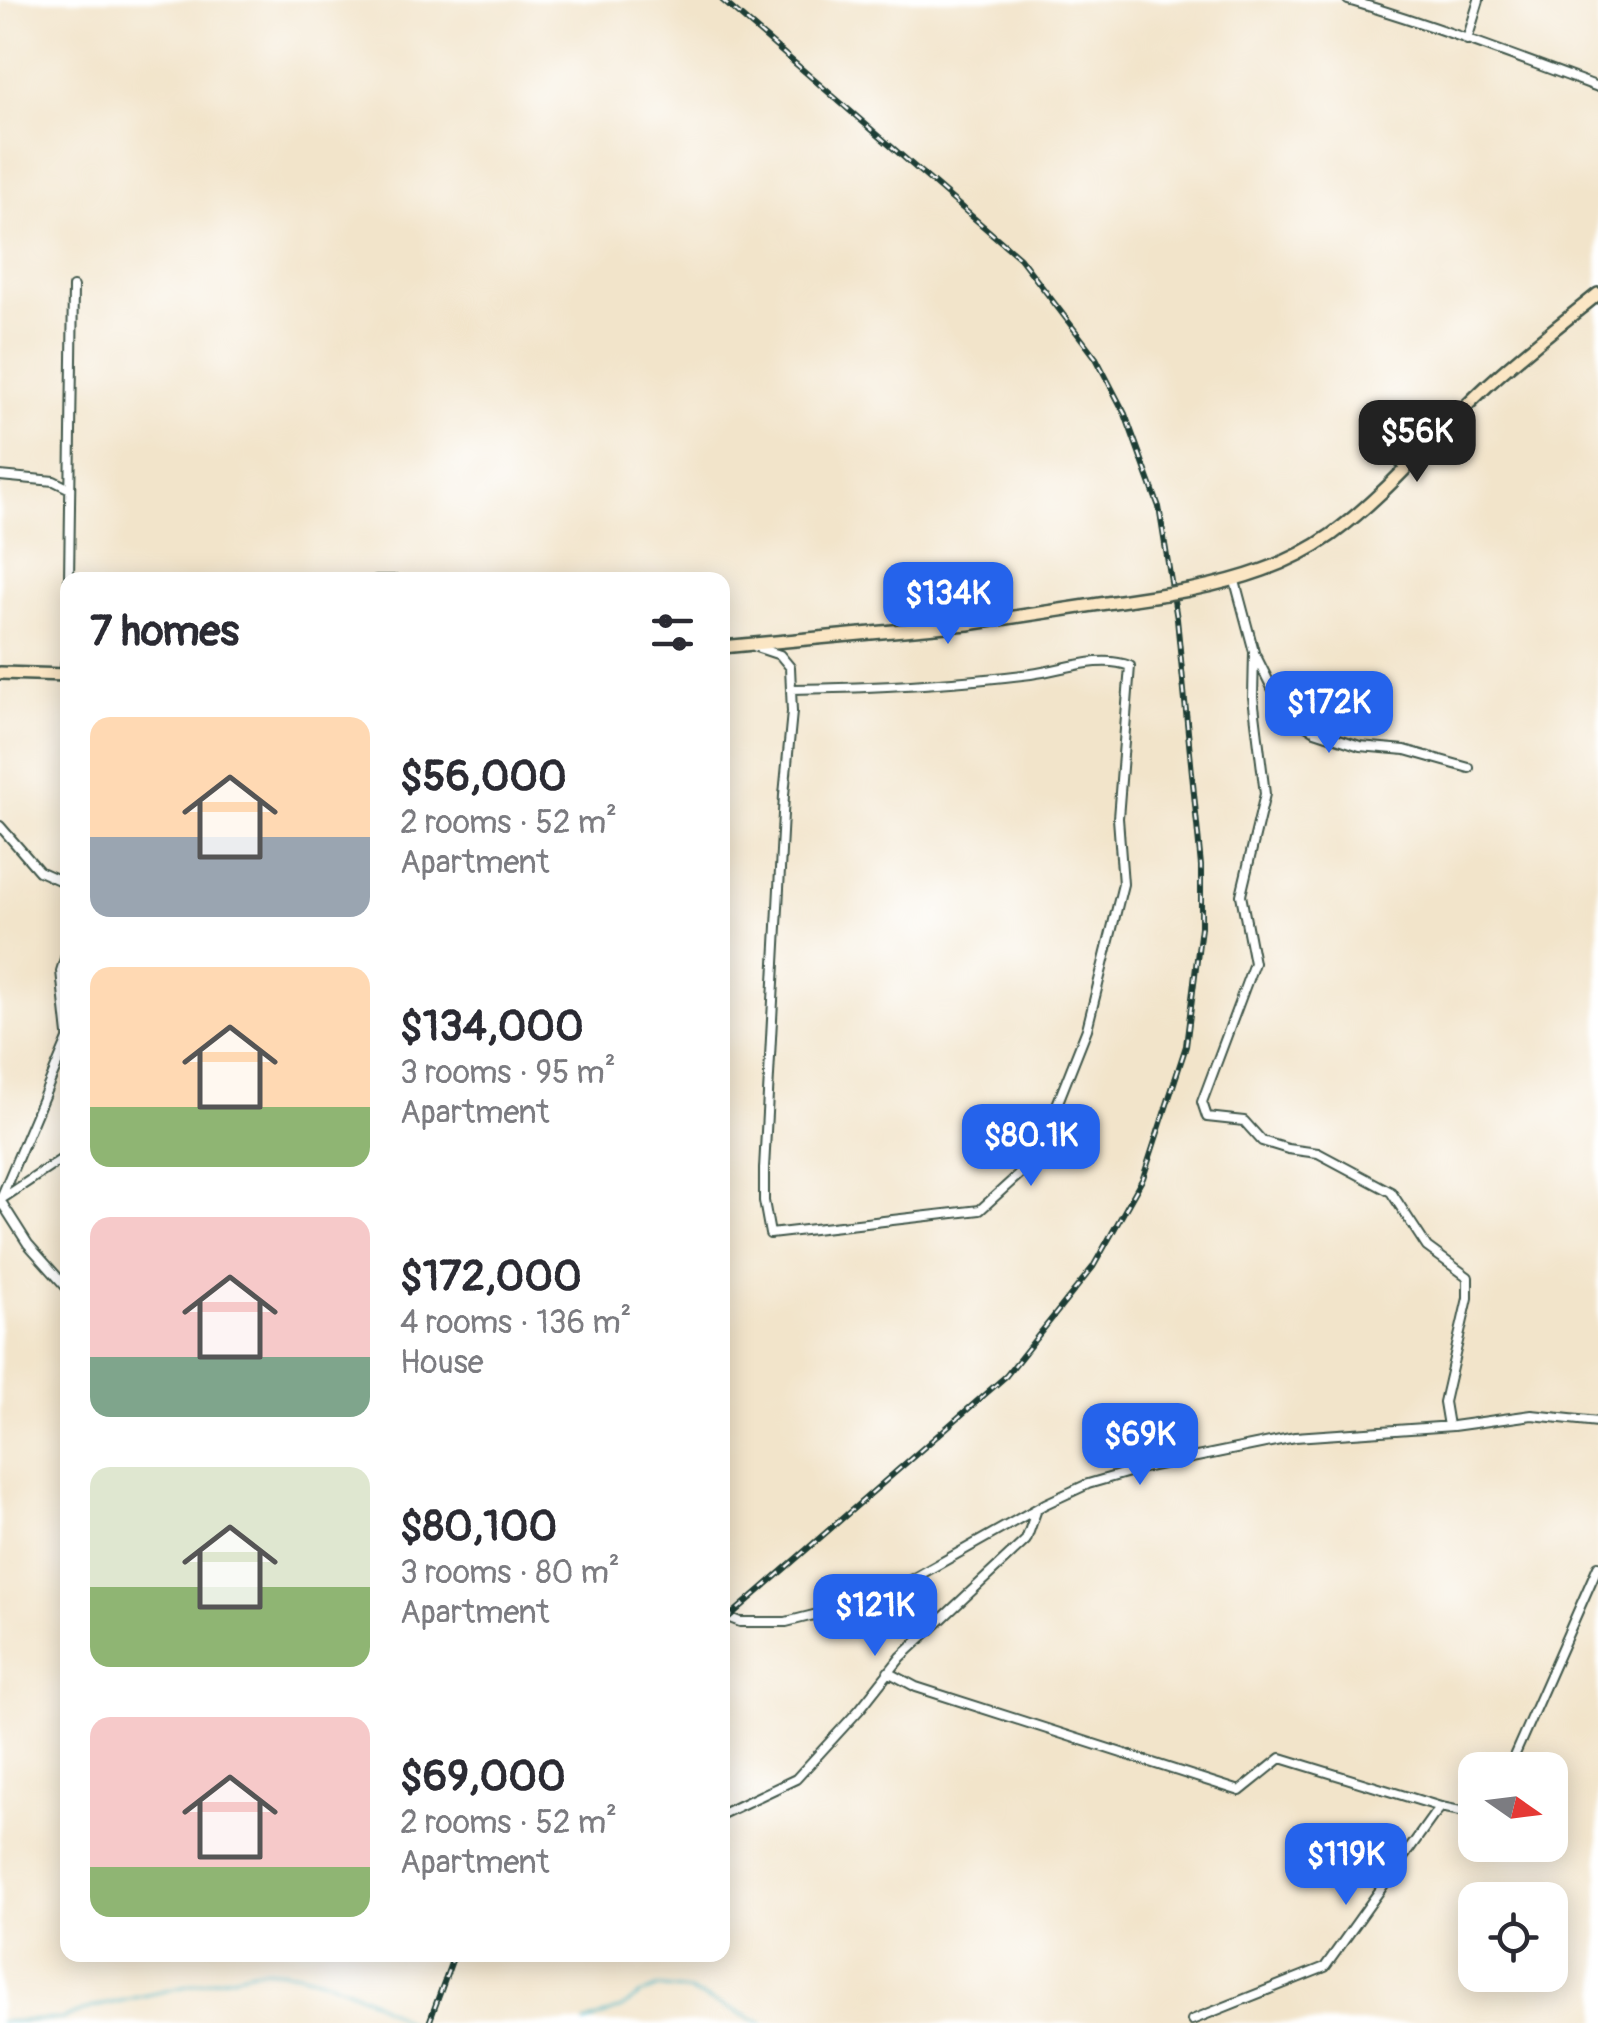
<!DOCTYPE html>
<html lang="en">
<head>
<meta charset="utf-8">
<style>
	body { margin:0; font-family:Pangolin,sans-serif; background:#f2f2f3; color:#2b2b33; height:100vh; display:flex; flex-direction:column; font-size:38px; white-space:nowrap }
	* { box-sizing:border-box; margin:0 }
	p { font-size:32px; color:#7c7c81 }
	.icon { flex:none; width:55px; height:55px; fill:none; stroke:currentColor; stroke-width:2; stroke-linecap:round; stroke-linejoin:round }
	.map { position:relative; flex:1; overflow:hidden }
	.drawer { position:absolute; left:60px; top:572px; width:670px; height:1390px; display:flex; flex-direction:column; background:#fff; border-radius:20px; box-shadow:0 5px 25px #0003 }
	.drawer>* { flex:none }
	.needle { width:65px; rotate:104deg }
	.fabs { position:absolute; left:1458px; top:1752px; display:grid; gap:20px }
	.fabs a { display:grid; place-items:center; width:110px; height:110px; border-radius:20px; background:#fff; box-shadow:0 5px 25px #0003; font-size:50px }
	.price { position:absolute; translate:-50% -85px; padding:0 22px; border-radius:20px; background:#2563eb; color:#fff; font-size:32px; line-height:65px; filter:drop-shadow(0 2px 5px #0008) }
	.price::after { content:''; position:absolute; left:50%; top:60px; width:30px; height:22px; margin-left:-15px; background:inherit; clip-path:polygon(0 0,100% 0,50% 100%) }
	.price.on { background:#222; color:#fff }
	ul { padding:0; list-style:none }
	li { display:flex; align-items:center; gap:30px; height:250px; padding:0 30px }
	li span { display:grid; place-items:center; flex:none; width:280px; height:200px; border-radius:20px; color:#555 }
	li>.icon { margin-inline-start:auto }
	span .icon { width:120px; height:120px; fill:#fffc; stroke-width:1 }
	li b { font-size:42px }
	h2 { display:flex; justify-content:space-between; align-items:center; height:120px; padding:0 30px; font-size:42px }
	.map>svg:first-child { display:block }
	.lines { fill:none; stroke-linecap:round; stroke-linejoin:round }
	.stream { stroke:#44b2c0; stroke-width:2.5 }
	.minor-casing { stroke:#3f564a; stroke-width:12 }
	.secondary-casing { stroke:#3f564a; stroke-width:16 }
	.minor { stroke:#fff; stroke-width:8 }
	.secondary { stroke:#fbe6c4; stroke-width:11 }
	.rail-casing { stroke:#1f3d34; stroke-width:6 }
	.rail { stroke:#fff; stroke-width:2.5; stroke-dasharray:8; stroke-linecap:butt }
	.secondary-bridge-casing { stroke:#3f564a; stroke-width:16; stroke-linecap:butt }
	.secondary-bridge { stroke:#fbe6c4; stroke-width:11 }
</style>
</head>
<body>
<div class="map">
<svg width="1598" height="2023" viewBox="0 0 1598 2023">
	<rect width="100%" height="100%" fill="#fff"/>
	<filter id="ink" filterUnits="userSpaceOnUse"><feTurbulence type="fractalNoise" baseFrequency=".01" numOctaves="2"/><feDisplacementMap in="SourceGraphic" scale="20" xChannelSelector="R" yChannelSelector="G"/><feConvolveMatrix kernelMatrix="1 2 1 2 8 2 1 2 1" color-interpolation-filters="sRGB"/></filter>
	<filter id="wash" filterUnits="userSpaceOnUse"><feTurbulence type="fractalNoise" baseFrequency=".0048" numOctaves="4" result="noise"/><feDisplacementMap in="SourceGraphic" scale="40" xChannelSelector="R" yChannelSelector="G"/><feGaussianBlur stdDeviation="2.25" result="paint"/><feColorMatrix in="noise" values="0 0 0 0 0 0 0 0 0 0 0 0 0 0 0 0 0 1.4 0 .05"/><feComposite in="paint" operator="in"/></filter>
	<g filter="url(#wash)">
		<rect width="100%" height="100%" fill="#f2e4ca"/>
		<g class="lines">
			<!-- stream -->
			<path class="stream" d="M0 2022 63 2019 90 2008 262 1969C315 1970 366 1994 408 2023
				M585 2023 620 2009 642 1994 658 1987 688 1991 763 2023"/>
		</g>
	</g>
	<g filter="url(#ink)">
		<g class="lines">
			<defs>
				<path id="minor" d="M1348 0C1433 25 1515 56 1598 87
					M1467 40 1479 0
					M0 476 54 481 70 489
					M69 580 73 287
					M376 580H419
					M1235 581 1254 652 1253 697 1265 794 1241 895 1254 963 1202 1102 1207 1117 1244 1121 1262 1141 1288 1149 1318 1153 1391 1192 1427 1247 1468 1277V1298L1444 1402 1448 1426
					M756 647 780 655 790 667 792 712 784 795 764 1169V1201L770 1234 980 1210 1035 1160 1087 1029 1123 884 1118 818 1130 666C1100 654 1063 670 1031 674 952 684 871 688 791 689
					M1256 656 1283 710 1315 731 1360 746 1405 750 1469 768
					M64 676 68 643
					M0 826 39 871 68 884
					M68 949 61 971 68 1035
					M0 1200 68 1039
					M0 1200 28 1244 68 1289
					M0 1200 68 1155
					M722 1615 740 1622H786L877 1599 1045 1504 1088 1484 1143 1468 1295 1437 1453 1426 1532 1415 1598 1422
					M888 1672 916 1687 1240 1791 1281 1758 1441 1807
					M1508 1770 1598 1566
					M722 1814 796 1779 860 1709 901 1657 1026 1540 1037 1509
					M1192 2020 1325 1967 1433 1816 1441 1807 1475 1814"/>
				<path id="secondary" d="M1189 590C1239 580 1289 565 1331 535 1389 493 1434 435 1486 387 1521 354 1561 324 1598 294
					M722 647 968 624 1166 594
					M0 673 68 675"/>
			</defs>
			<!-- minor casing -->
			<use href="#minor" class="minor-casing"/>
			<!-- secondary casing -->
			<use href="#secondary" class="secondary-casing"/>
			<!-- minor -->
			<use href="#minor" class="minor"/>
			<!-- secondary -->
			<use href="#secondary" class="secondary"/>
			<defs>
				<path id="rail" d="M722 0 1020 258 1096 358 1125 414 1159 507 1177 619 1201 866V927L1186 1046 1143 1178 1093 1267 1006 1376 722 1623
					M429 2023 454 1955"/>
			</defs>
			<!-- rail casing -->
			<use href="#rail" class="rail-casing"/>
			<!-- rail -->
			<use href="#rail" class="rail"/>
			<defs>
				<path id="secondary-bridge" d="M1166 594 1189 590"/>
			</defs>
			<!-- secondary-bridge casing -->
			<use href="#secondary-bridge" class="secondary-bridge-casing"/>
			<!-- secondary-bridge -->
			<use href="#secondary-bridge" class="secondary-bridge"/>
		</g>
	</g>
</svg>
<div class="fabs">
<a><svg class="needle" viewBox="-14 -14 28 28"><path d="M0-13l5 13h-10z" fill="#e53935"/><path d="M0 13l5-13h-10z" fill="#7c7c81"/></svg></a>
<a><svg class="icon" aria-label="locate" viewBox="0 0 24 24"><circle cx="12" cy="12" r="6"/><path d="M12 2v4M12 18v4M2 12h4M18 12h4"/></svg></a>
</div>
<b class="price on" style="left:1417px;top:485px">$56K</b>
<b class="price" style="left:948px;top:647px">$134K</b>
<b class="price" style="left:1329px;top:756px">$172K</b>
<b class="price" style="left:1031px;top:1189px">$80.1K</b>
<b class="price" style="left:1140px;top:1488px">$69K</b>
<b class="price" style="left:875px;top:1659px">$121K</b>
<b class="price" style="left:1346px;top:1908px">$119K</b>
<section class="drawer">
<h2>7 homes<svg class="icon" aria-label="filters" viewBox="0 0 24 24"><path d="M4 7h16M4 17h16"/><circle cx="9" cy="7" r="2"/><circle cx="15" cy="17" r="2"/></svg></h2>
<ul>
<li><span style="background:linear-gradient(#ffd9b3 60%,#9aa5b1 0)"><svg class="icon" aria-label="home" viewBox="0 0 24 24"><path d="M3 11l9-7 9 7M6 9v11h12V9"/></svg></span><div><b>$56,000</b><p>2 rooms · 52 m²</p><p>Apartment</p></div></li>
<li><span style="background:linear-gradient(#ffd9b3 70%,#8fb573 0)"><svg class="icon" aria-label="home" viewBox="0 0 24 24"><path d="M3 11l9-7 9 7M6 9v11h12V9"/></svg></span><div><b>$134,000</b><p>3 rooms · 95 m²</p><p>Apartment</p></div></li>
<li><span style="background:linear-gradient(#f6c9c9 70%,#7fa58c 0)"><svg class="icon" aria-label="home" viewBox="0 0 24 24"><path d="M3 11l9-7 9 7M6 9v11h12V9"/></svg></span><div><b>$172,000</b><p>4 rooms · 136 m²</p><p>House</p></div></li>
<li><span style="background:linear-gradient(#dfe7d0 60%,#8fb573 0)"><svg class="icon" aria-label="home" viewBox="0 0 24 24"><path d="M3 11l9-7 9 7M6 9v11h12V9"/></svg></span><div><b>$80,100</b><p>3 rooms · 80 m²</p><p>Apartment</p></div></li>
<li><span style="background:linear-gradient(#f6c9c9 75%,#8fb573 0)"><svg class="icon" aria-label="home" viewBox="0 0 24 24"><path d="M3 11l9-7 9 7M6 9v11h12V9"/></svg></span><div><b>$69,000</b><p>2 rooms · 52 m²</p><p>Apartment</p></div></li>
</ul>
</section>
</div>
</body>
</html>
